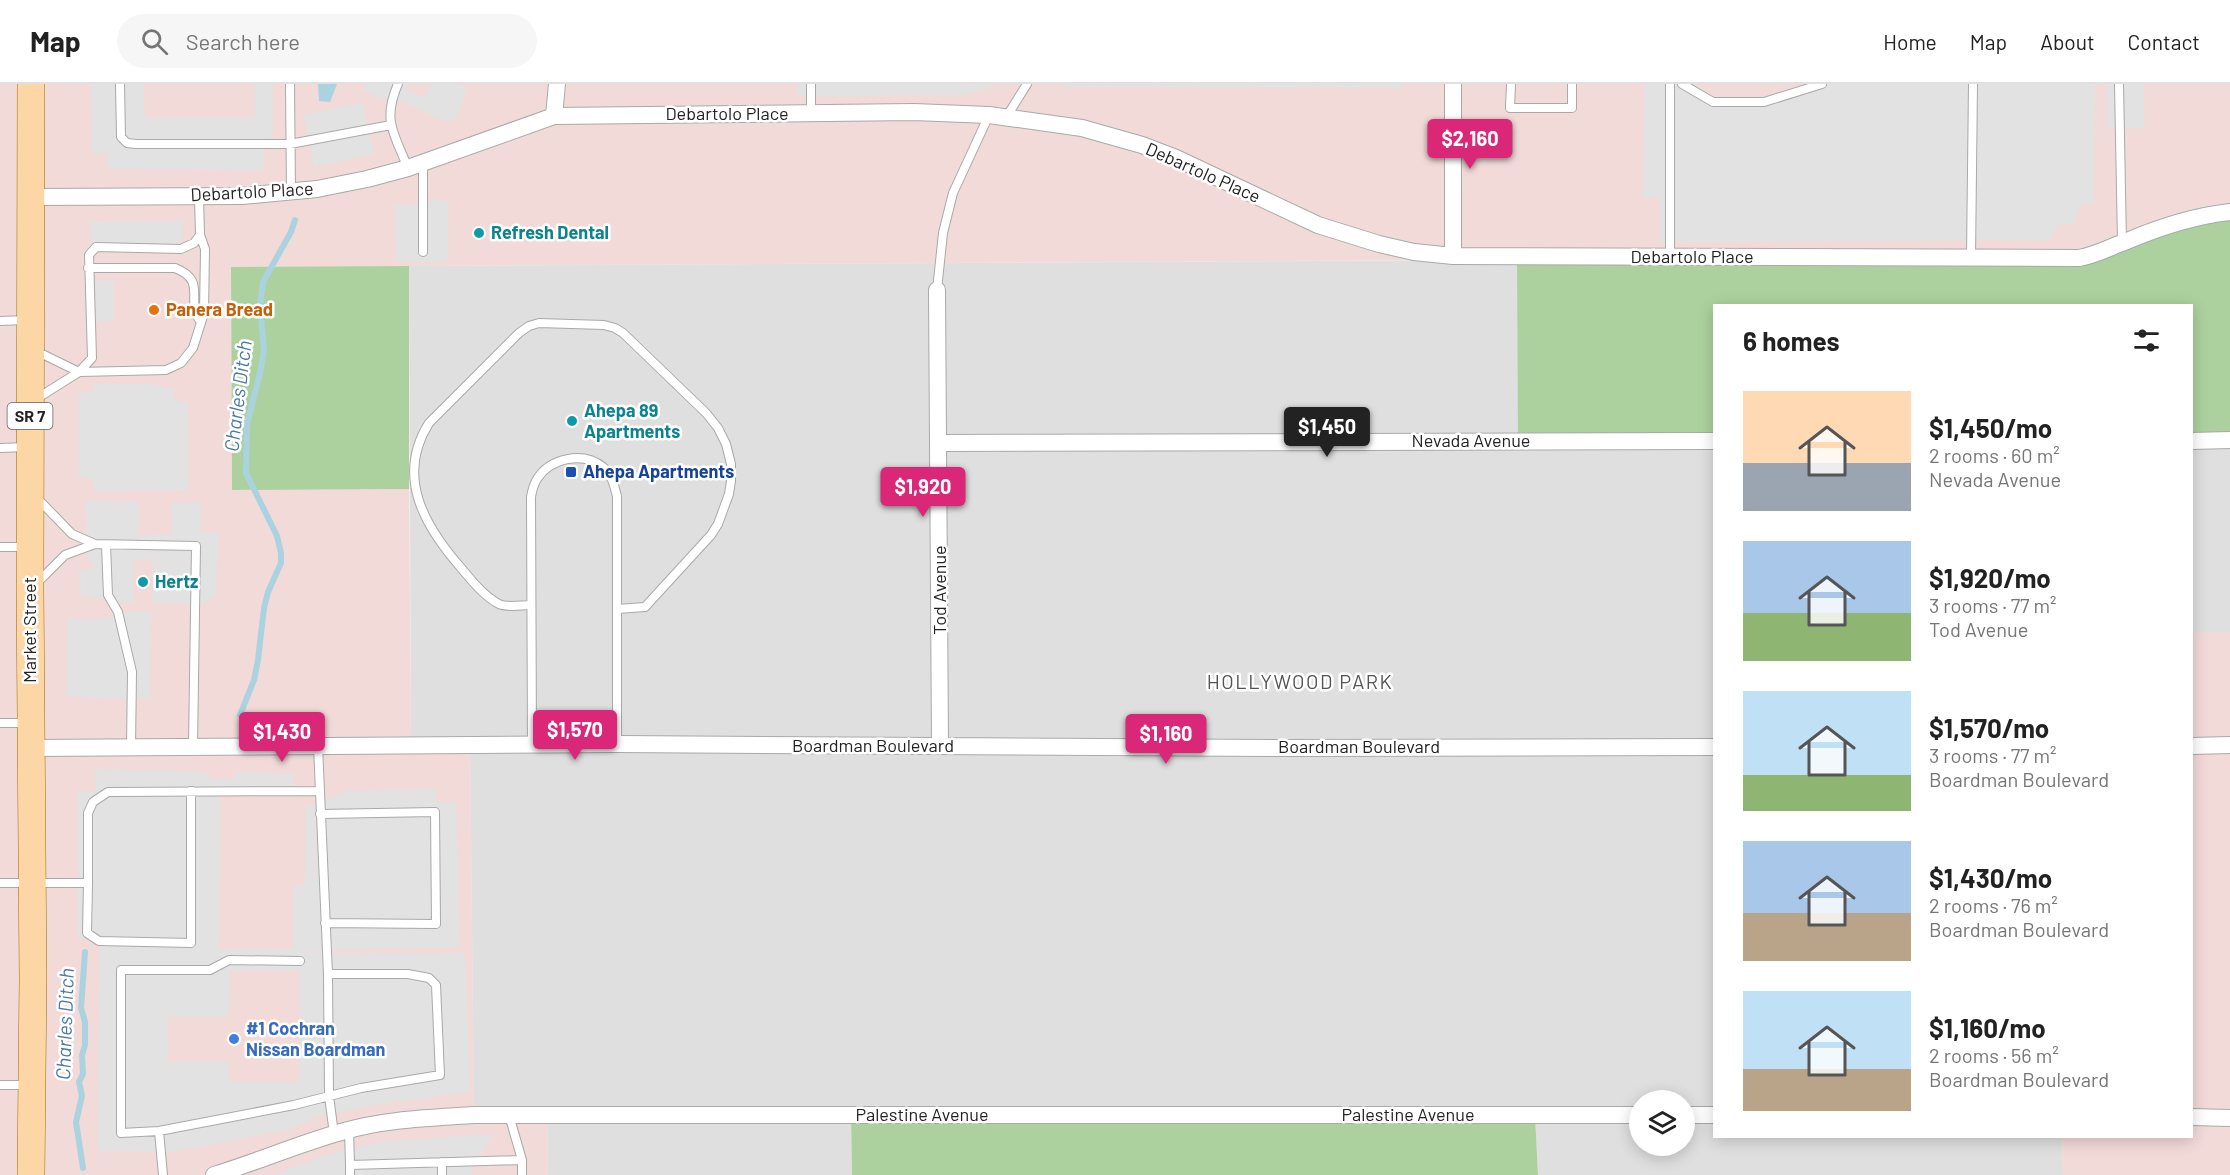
<!DOCTYPE html>
<html lang="en">
<head>
<meta charset="utf-8">
<style>
	body { margin:0; font-family:Barlow,sans-serif; background:#f6f6f6; color:#222; height:100vh; display:flex; flex-direction:column; font-size:22px; white-space:nowrap }
	* { box-sizing:border-box; margin:0 }
	p { font-size:20px; color:#767676 }
	.icon { flex:none; width:33px; height:33px; fill:none; stroke:currentColor; stroke-width:2; stroke-linecap:round; stroke-linejoin:round }
	.map { position:relative; flex:1; overflow:hidden }
	.sheet { position:absolute; left:1713px; top:220px; width:480px; height:834px; display:flex; flex-direction:column; background:#fff; border-radius:0px; box-shadow:0 3px 15px #0003 }
	.sheet>* { flex:none }
	.fabs { position:absolute; left:1629px; top:1006px; display:grid; gap:12px }
	.fabs a { display:grid; place-items:center; width:66px; height:66px; border-radius:50%; background:#fff; box-shadow:0 3px 15px #0003; font-size:30px }
	.price { position:absolute; translate:-50% -51px; padding:0 14px; border-radius:6px; background:#db2777; color:#fff; font-size:20px; line-height:39px; filter:drop-shadow(0 2px 3px #0008) }
	.price::after { content:''; position:absolute; left:50%; top:36px; width:18px; height:14px; margin-left:-9px; background:inherit; clip-path:polygon(0 0,100% 0,50% 100%) }
	.price.current { background:#222; color:#fff }
	ul { padding:0; list-style:none }
	li { display:flex; align-items:center; gap:18px; height:150px; padding:0 30px }
	li span { display:grid; place-items:center; flex:none; width:168px; height:120px; border-radius:0px; color:#555 }
	li>.icon { margin-inline-start:auto }
	span .icon { width:72px; height:72px; fill:#fffc; stroke-width:1 }
	li b { font-size:26px }
	h2 { display:flex; justify-content:space-between; align-items:center; height:72px; padding:0 30px; font-size:26px }
	header { display:flex; align-items:center; gap:36px; box-sizing:border-box; height:84px; padding:0 30px; background:#fff; border-bottom:2px solid #e0e0e0 }
	header strong { font-size:28px }
	nav { display:flex; gap:33px; margin-inline-start:auto; font-size:21px }
	.search { width:420px; height:54px; background:#f6f6f6; display:flex; align-items:center; gap:15px; box-sizing:border-box; padding:0 21px; border-radius:33px; color:#767676; font-size:22px }
	.map>svg:first-child { display:block }
	.residential { fill:#e0dfdf; fill-rule:evenodd }
	.commercial { fill:#f2dad9 }
	.forest { fill:#add19e }
	.parking { fill:#e2e2e2; fill-rule:evenodd }
	.water { fill:#aad3df }
	.lines { fill:none; stroke-linecap:round; stroke-linejoin:round }
	.stream { stroke:#aad3df; stroke-width:6 }
	.service-casing { stroke:#a9a9a9; stroke-width:10 }
	.minor-casing { stroke:#a9a9a9; stroke-width:18 }
	.primary-casing { stroke:#a06b00; stroke-width:28 }
	.service { stroke:#fff; stroke-width:8 }
	.minor { stroke:#fff; stroke-width:16 }
	.primary { stroke:#fcd6a4; stroke-width:27 }
	.culture-dot { fill:#0f9aa8; stroke:#fff; stroke-width:2 }
	.food-dot { fill:#e8710a; stroke:#fff; stroke-width:2 }
	.transit-dot { fill:#1a4fb4; stroke:#fff; stroke-width:2 }
	.shop-dot { fill:#3f7fe0; stroke:#fff; stroke-width:2 }
	.labels { text-anchor:middle; stroke-width:5; stroke-linejoin:round; paint-order:stroke }
	.shield { fill:#fff; stroke:#646464; stroke-width:1.5 }
	.shield-label { font-size:16px; font-weight:bold; fill:#222 }
	.street-label { font-size:18px; fill:#222; stroke:#fff }
	.culture-label { font-size:18px; font-weight:bold; fill:#0d838f; stroke:#fff; text-anchor:start }
	.food-label { font-size:18px; font-weight:bold; fill:#c56008; stroke:#fff; text-anchor:start }
	.transit-label { font-size:18px; font-weight:bold; fill:#164399; stroke:#fff; text-anchor:start }
	.shop-label { font-size:18px; font-weight:bold; fill:#366cbe; stroke:#fff; text-anchor:start }
	.water-label { font-size:20px; font-style:italic; fill:#4a7aab; stroke:#fff }
	.neighbourhood-label { font-size:20px; letter-spacing:1.5px; fill:#555; stroke:#fff }
</style>
</head>
<body>
<header>
<strong>Map</strong>
<div class="search"><svg class="icon" aria-label="search" viewBox="0 0 24 24"><circle cx="10" cy="10" r="6"/><path d="M15 15l6 6"/></svg>Search here</div>
<nav><a>Home</a><a>Map</a><a>About</a><a>Contact</a></nav>
</header>
<div class="map">
<svg width="2230" height="1091" viewBox="0 0 2230 1091">
	<rect width="100%" height="100%" fill="#f2efe9"/>
	<!-- residential -->
	<path class="residential" d="M1517 176 1714 357V1053H2062L2063 1091H1538L1535 1031 851 1032 852 1091H548L547 1031H474L470 661H411L409 182ZM1640 1017H1684V1062H1640Z
		M2230 356V548H2192V357Z"/>
	<!-- commercial -->
	<path class="commercial" d="M0 0H2230V128L2095 171 1971 173 231 183 232 406 409 405 411 661H470L474 1031H547L548 1091H0Z
		M2192 548H2230V1091H2063L2062 1053H2192Z"/>
	<!-- forest -->
	<path class="forest" d="M2230 128V356L2192 357V222H1714V357H1518L1517 172 2079 174Z
		M409 182V405L232 406 231 183Z
		M851 1031H1535L1538 1091H852Z"/>
	<!-- parking -->
	<path class="parking" d="M91 0H144V28L149 34H255V0H273V48L264 70 263 86 107 85V70L92 69Z
		M366 0H407L406 6 417 11H426L432 0H456L467 4 460 27 453 37 441 36 402 17 378 14 363 6Z
		M798 0H995L989 4 962 11 827 12 797 11Z
		M1067 0H1402L1403 4 1066 3Z
		M1644 0H1682L1713 18H1764L1822 0H2095L2094 119 2082 120 2074 139 2059 140 2050 156 1660 158V115L1643 113Z
		M2107 0H2144V44H2107Z
		M363 18 374 70 314 83 304 31Z
		M431 115 449 117 448 175 428 179 396 176 395 121H430Z
		M183 137 181 165 96 163 90 151V138Z
		M89 196 114 197V237L90 238Z
		M94 300H150L173 305 174 317 188 319V406L94 407 93 395 79 394V308H93Z
		M86 417 139 418V451L172 450V418L201 419V448L219 449 216 512 203 520 153 519 152 475 133 476 134 520 80 511 79 487 94 485V479L87 476Z
		M132 527 151 528 150 615 67 613V534L105 535Z
		M95 685 194 687 207 690 214 696 236 695V688L294 690V707L220 708 219 865H294V802H305L306 721H320L346 707 436 705V718H457L459 863 303 866 342 869 412 870 465 869 470 1008 373 1021 320 1032 288 1046 171 1068 98 1067 99 861 85 854H78V707H96ZM230 886 299 887V998H229V978H168V933H229Z
		M493 1050 470 1091H274L320 1073 378 1058Z"/>
	<!-- water -->
	<path class="water" d="M318 0H337L330 18 319 17Z"/>
	<g class="lines">
		<!-- stream -->
		<path class="stream" d="M240 631 254 596 258 576 264 524 268 508 281 479V469L277 452 246 389 247 340 261 285 264 266 260 223 263 198 291 148 295 136
			M83 1084 76 1038 82 1012 79 998 83 990 82 971 85 961V938L81 924 85 868"/>
		<defs>
			<path id="service" d="M120 0 121 53 127 59 136 60H290L391 41
				M290 0 291 108
				M398 0C382 36 394 50 408 84
				M1511 0 1510 24H1572V0
				M1670 0V173
				M1682 0 1713 18H1764L1822 0
				M2119 0 2122 159
				M811 30V0
				M1007 32 1027 0
				M423 168V78
				M1971 173 1973 0
				M88 184H175C208 197 185 216 200 237
				M937 206 943 149 953 109 989 31
				M0 237 27 236
				M34 266 79 288 36 315
				M79 288 92 274 89 171 96 163 181 165 194 159 200 151 199 112
				M79 288 166 286 181 279 193 264 204 229 205 165 200 151
				M0 364 27 363
				M37 414 72 450 95 460 196 462 193 662
				M106 461 108 511 118 528 132 588 131 663
				M0 463H27
				M37 499 65 471 95 460
				M531 521C522 521 507 524 499 520 485 513 472 497 462 485 425 443 395 393 429 339L519 249 529 242 539 239 604 241 615 244 623 249 706 329 718 344 726 360 731 380V397L729 410 718 440 711 451 645 523 617 525
				M0 639H28
				M532 660 531 413C532 407 534 400 537 395 550 374 583 367 603 383 612 390 614 402 617 412V660
				M318 662 328 890
				M320 730 435 728 436 840 325 839
				M0 799H88V729L93 718 108 708 319 707
				M88 799 87 849 99 857 191 859V707
				M0 1001H30
				M509 1031 522 1076
				M349 1046 350 1081
				M159 1047 121 1049V886H210L229 876 300 877
				M442 1078V1091
				M163 1091 159 1047 294 1021 361 1004 440 991 436 901 429 894 408 890H328L329 1012 334 1050
				M350 1091V1081L522 1076V1091"/>
			<path id="minor" d="M554 32 557 0
				M31 113 242 112 317 105 367 95 408 84 554 32 914 28 989 31 1082 44 1142 61 1176 74 1318 141 1379 160 1414 168 1453 172 2079 174C2096 171 2110 163 2127 157 2160 143 2194 132 2230 128
				M1453 172V0
				M937 206 940 662
				M2192 357 2230 356
				M940 359 1714 357
				M2192 662 2230 661
				M31 664 617 660 1274 664 1714 663
				M1684 1031H1714
				M2192 1033 2230 1034
				M214 1091C257 1078 298 1060 341 1048 384 1035 430 1034 474 1031H1640"/>
			<path id="primary" d="M31 0 30 505 33 894 31 1091"/>
		</defs>
		<!-- service casing -->
		<use href="#service" class="service-casing"/>
		<!-- minor casing -->
		<use href="#minor" class="minor-casing"/>
		<!-- primary casing -->
		<use href="#primary" class="primary-casing"/>
		<!-- service -->
		<use href="#service" class="service"/>
		<!-- minor -->
		<use href="#minor" class="minor"/>
		<!-- primary -->
		<use href="#primary" class="primary"/>
	</g>
	<!-- markers -->
	<g class="culture-dot">
		<circle cx="479" cy="149" r="6"/>
		<circle cx="572" cy="337" r="6"/>
		<circle cx="143" cy="498" r="6"/>
	</g>
	<circle class="food-dot" cx="154" cy="226" r="6"/>
	<rect class="transit-dot" x="565" y="382" width="12" height="12" rx="3"/>
	<circle class="shop-dot" cx="234" cy="955" r="6"/>
	<g class="labels">
		<!-- shield labels -->
		<rect class="shield" x="7.5" y="319" width="45" height="26" rx="4.5"/>
		<g class="shield-label">
			<text x="30" y="338">SR 7</text>
		</g>
		<!-- street labels -->
		<g class="street-label">
			<text x="727" y="36">Debartolo Place</text>
			<text transform="translate(1203 89) rotate(24)" y="6">Debartolo Place</text>
			<text transform="translate(252 108) rotate(-3)" y="6">Debartolo Place</text>
			<text x="1692" y="179">Debartolo Place</text>
			<text x="1471" y="363">Nevada Avenue</text>
			<text transform="translate(940 506) rotate(-90)" y="6">Tod Avenue</text>
			<text transform="translate(30 546) rotate(-90)" y="6">Market Street</text>
			<text x="873" y="668">Boardman Boulevard</text>
			<text x="1359" y="669">Boardman Boulevard</text>
			<text x="922" y="1037">Palestine Avenue</text>
			<text x="1408" y="1037">Palestine Avenue</text>
		</g>
		<!-- culture labels -->
		<g class="culture-label">
			<text x="491" y="155">Refresh Dental</text>
			<text x="584" y="333">Ahepa 89<tspan x="584" dy="21">Apartments</tspan></text>
			<text x="155" y="504">Hertz</text>
		</g>
		<!-- food labels -->
		<g class="food-label">
			<text x="166" y="232">Panera Bread</text>
		</g>
		<!-- transit labels -->
		<g class="transit-label">
			<text x="583" y="394">Ahepa Apartments</text>
		</g>
		<!-- shop labels -->
		<g class="shop-label">
			<text x="246" y="951">#1 Cochran<tspan x="246" dy="21">Nissan Boardman</tspan></text>
		</g>
		<!-- water labels -->
		<g class="water-label">
			<text transform="translate(238 312) rotate(-83)" y="7">Charles Ditch</text>
			<text transform="translate(65 940) rotate(-88)" y="7">Charles Ditch</text>
		</g>
		<!-- neighbourhood labels -->
		<g class="neighbourhood-label">
			<text x="1300" y="605">HOLLYWOOD PARK</text>
		</g>
	</g>
</svg>
<div class="fabs">
<a><svg class="icon" aria-label="layers" viewBox="0 0 24 24"><path d="M12 4l9 5-9 5-9-5zM3 14l9 5 9-5"/></svg></a>
</div>
<b class="price" style="left:1470px;top:86px">$2,160</b>
<b class="price current" style="left:1327px;top:374px">$1,450</b>
<b class="price" style="left:923px;top:434px">$1,920</b>
<b class="price" style="left:575px;top:677px">$1,570</b>
<b class="price" style="left:282px;top:679px">$1,430</b>
<b class="price" style="left:1166px;top:681px">$1,160</b>
<section class="sheet">
<h2>6 homes<svg class="icon" aria-label="filters" viewBox="0 0 24 24"><path d="M4 7h16M4 17h16"/><circle cx="9" cy="7" r="2"/><circle cx="15" cy="17" r="2"/></svg></h2>
<ul>
<li><span style="background:linear-gradient(#ffd9b3 60%,#9aa5b1 0)"><svg class="icon" aria-label="home" viewBox="0 0 24 24"><path d="M3 11l9-7 9 7M6 9v11h12V9"/></svg></span><div><b>$1,450/mo</b><p>2 rooms · 60 m²</p><p>Nevada Avenue</p></div></li>
<li><span style="background:linear-gradient(#a9c7e8 60%,#8fb573 0)"><svg class="icon" aria-label="home" viewBox="0 0 24 24"><path d="M3 11l9-7 9 7M6 9v11h12V9"/></svg></span><div><b>$1,920/mo</b><p>3 rooms · 77 m²</p><p>Tod Avenue</p></div></li>
<li><span style="background:linear-gradient(#bfe0f5 70%,#8fb573 0)"><svg class="icon" aria-label="home" viewBox="0 0 24 24"><path d="M3 11l9-7 9 7M6 9v11h12V9"/></svg></span><div><b>$1,570/mo</b><p>3 rooms · 77 m²</p><p>Boardman Boulevard</p></div></li>
<li><span style="background:linear-gradient(#a9c7e8 60%,#b9a48a 0)"><svg class="icon" aria-label="home" viewBox="0 0 24 24"><path d="M3 11l9-7 9 7M6 9v11h12V9"/></svg></span><div><b>$1,430/mo</b><p>2 rooms · 76 m²</p><p>Boardman Boulevard</p></div></li>
<li><span style="background:linear-gradient(#bfe0f5 65%,#b9a48a 0)"><svg class="icon" aria-label="home" viewBox="0 0 24 24"><path d="M3 11l9-7 9 7M6 9v11h12V9"/></svg></span><div><b>$1,160/mo</b><p>2 rooms · 56 m²</p><p>Boardman Boulevard</p></div></li>
</ul>
</section>
</div>
</body>
</html>
